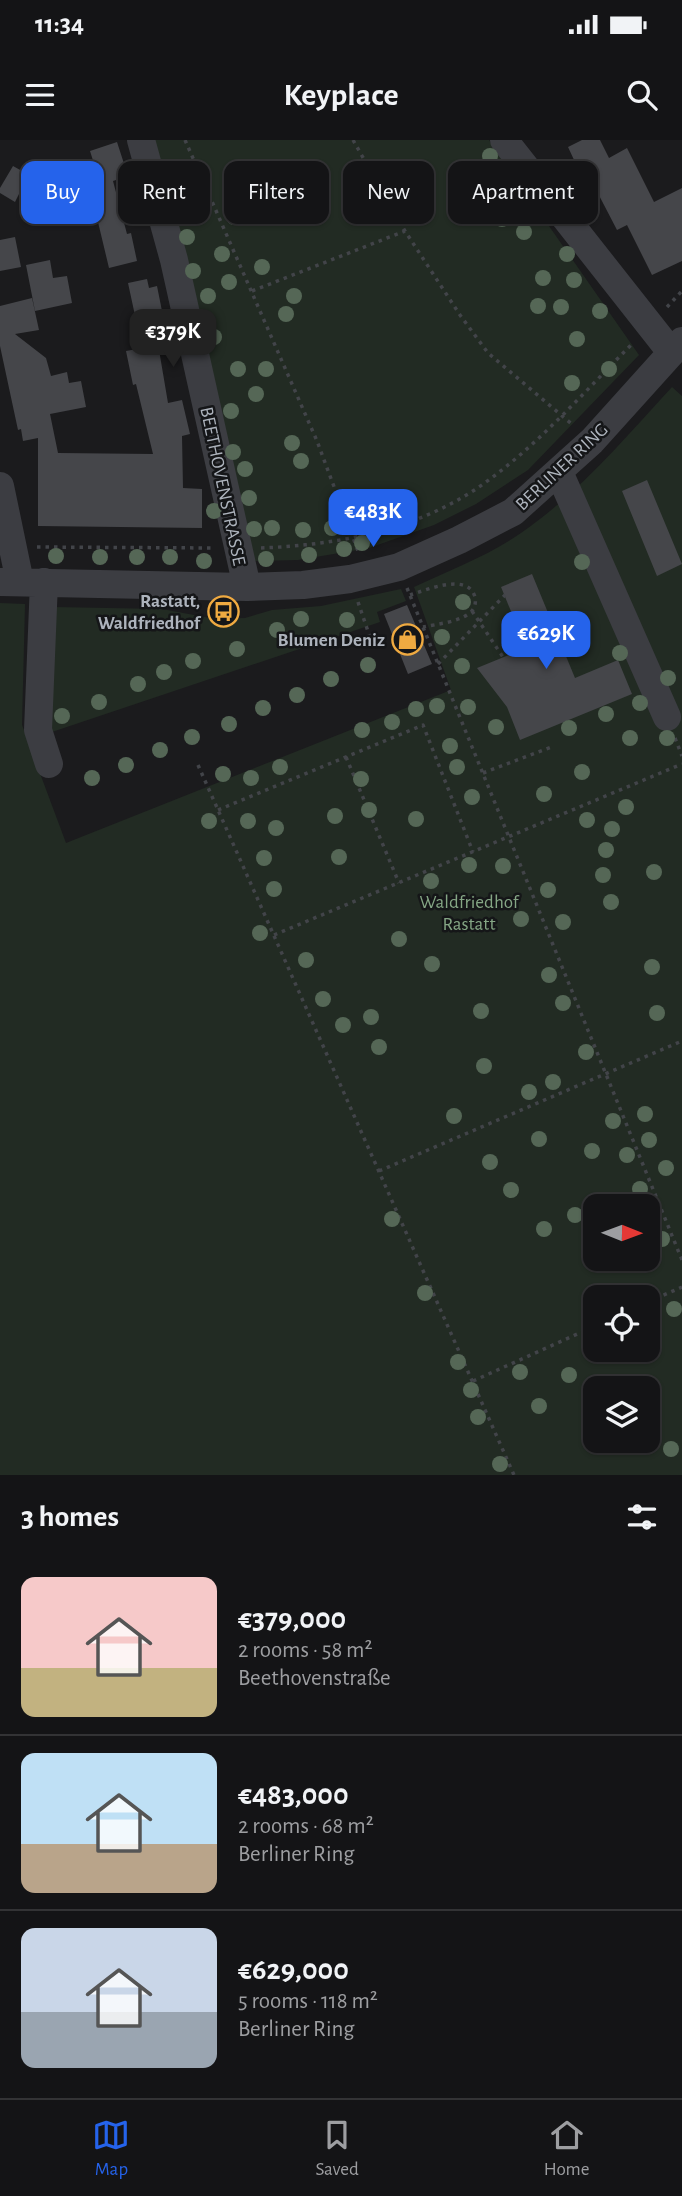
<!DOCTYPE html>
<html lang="en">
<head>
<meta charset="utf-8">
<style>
	body { margin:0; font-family:"Alegreya Sans",sans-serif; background:#1d1d1f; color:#f1f3f6; height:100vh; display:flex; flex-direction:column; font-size:26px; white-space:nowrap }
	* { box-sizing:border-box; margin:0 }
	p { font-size:23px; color:#9d9ea1 }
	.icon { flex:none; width:38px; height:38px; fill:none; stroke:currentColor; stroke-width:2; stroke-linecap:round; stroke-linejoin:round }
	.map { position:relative; height:1335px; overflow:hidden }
	.details { display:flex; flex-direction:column; background:#141416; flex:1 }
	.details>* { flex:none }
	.hud { position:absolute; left:21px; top:21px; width:640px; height:63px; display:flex; gap:14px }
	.needle { width:46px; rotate:91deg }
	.controls { position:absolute; left:583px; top:1054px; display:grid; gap:14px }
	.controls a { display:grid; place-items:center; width:77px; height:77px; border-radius:14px; background:#141416; box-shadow:0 2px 5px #0004,0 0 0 2px #333335; font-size:35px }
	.price { position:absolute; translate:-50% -60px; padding:0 16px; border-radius:14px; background:#2563eb; color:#fff; font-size:23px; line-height:46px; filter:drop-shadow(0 2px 4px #0008) }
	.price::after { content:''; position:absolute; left:50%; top:42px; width:21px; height:16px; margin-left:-10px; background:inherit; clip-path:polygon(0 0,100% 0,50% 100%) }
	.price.selected { background:#222; color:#fff }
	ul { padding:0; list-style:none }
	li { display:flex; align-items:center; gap:21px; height:175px; padding:0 21px }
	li+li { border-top:2px solid #333335 }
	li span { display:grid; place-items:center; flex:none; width:196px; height:140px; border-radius:14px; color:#555 }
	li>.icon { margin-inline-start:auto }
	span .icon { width:84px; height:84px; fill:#fffc; stroke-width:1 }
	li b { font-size:30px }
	h2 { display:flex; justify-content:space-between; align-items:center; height:84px; padding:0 21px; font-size:30px }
	.tag { padding:0 24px; border-radius:14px; background:#141416; box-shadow:0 2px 5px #0004,0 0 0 2px #333335; font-size:24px; line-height:63px }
	.tag.selected { background:#2563eb; color:#fff }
	.status { display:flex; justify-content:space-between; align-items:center; height:49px; padding:0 35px; background:#141416; direction:ltr }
	.status svg { height:19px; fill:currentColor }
	header { display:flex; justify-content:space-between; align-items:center; height:91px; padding:0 21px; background:#141416; font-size:32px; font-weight:700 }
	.dock { display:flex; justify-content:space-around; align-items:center; height:98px; border-top:2px solid #333335; background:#141416; font-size:19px; color:#9d9ea1 }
	.dock a { display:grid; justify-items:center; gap:4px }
	.dock .selected { color:#2563eb }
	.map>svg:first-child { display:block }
	.green { fill:#222b23; fill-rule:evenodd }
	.building { fill:#45464a }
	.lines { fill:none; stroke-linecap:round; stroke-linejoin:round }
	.path { stroke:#424449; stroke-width:3.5; stroke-dasharray:3.5 5; stroke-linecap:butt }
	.minor { stroke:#3c3d42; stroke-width:28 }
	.tree { fill:#556756 }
	.labels { text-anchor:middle; stroke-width:5; stroke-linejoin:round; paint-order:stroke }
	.street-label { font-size:19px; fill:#adb3bc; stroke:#151618 }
	.poi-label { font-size:19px; font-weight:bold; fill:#adb3bc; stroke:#151618; text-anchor:end }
	.park-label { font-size:19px; fill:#85a685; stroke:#151618 }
</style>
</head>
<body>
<div class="status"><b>11:34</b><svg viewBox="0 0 49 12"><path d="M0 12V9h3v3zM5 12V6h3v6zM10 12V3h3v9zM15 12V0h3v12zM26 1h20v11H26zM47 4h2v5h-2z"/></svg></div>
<header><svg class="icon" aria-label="menu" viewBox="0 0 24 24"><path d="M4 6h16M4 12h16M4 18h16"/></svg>Keyplace<svg class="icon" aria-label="search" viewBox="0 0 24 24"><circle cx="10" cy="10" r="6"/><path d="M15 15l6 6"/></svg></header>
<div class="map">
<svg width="682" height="1335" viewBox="0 0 682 1335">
	<rect width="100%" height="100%" fill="#1b1b1d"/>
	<!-- green -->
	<path class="green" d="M151 0H489L639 215 528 330 476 364 434 385 369 408 298 420 249 421Z
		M672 247 682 256V1335H0V463L25 464 22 585 66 703 451 550 414 447C450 430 488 416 521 393 579 353 625 298 672 247ZM595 1066H648V1118H595ZM595 1157H648V1209H595ZM595 1248H648V1300H595Z
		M401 449 406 461 377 472 380 482 49 593 53 467 162 469 215 479 245 478 272 470 321 466Z"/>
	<!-- building -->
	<path class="building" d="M582 0H600L609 18 627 8 654 62 682 48V121L652 135 627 85 617 90 590 38 582 42 572 24 575 22 568 7Z
		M117 2 128 36 113 41 127 94 131 93 137 121 109 128 92 57 59 66 52 42 96 30 90 11Z
		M13 26 40 41 30 61 19 54 15 62 0 53V48Z
		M15 97 21 127 0 131V100Z
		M50 120 53 138 67 136 72 163 35 171 26 125Z
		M147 139 149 148 157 146 167 196 157 198 168 263 182 260 190 294 182 296 183 348 202 349V388L38 386V298L23 301 21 289 18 290 0 206V166L32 158 39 190 15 194 46 218 51 236 67 232 69 243 81 241 86 267 50 274 58 313 153 314 136 244 133 245 126 211 142 208 128 143Z
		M647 340 682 424 657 436 622 351Z
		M532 434 575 538 618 520 632 554 520 600 507 567 477 528 526 508 501 447Z
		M407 465 432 524 408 534 384 474Z"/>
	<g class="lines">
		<!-- path -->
		<path class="path" d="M185 0 317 301 358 411
			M353 0 405 91 460 175 488 213 574 286
			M252 151 405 91
			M667 167 682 151
			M37 407 215 408
			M261 408C336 405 412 391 476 349 535 309 583 253 633 203
			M407 448 682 1120
			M410 455C426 450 468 432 475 457 476 463 475 468 471 472 460 482 437 484 423 487
			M358 462 373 506
			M472 471 503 517
			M438 524 505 455
			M675 598 682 616
			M346 617 399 743
			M198 625 514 1335
			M483 633 554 606
			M218 670 423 585 473 712
			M274 795 682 624
			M379 1031 682 901
			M648 1162 682 1147
			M473 1241 595 1186"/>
		<!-- minor -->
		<path class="minor" d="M141 0 174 120 247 447
			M504 0 671 212
			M559 332 667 577
			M0 346 20 442
			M0 442 247 447 303 445 350 439 399 427 459 400 513 372 592 301 682 201
			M44 442 38 590 49 624"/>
	</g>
	<!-- trees -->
	<g class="tree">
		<circle cx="490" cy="16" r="8"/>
		<circle cx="173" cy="44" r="8"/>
		<circle cx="523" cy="61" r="8"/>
		<circle cx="189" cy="68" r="8"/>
		<circle cx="234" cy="77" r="8"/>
		<circle cx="502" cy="79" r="8"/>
		<circle cx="524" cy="92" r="8"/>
		<circle cx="187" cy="97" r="8"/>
		<circle cx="222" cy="114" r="8"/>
		<circle cx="567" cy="114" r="8"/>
		<circle cx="262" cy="127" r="8"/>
		<circle cx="193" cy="131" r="8"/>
		<circle cx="543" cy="138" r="8"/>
		<circle cx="574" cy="140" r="8"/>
		<circle cx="229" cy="142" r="8"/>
		<circle cx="208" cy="156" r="8"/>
		<circle cx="294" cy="156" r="8"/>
		<circle cx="538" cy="166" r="8"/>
		<circle cx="561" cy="167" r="8"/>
		<circle cx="600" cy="171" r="8"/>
		<circle cx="286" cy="174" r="8"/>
		<circle cx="214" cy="197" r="8"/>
		<circle cx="577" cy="199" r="8"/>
		<circle cx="238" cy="229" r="8"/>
		<circle cx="266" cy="229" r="8"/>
		<circle cx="609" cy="229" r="8"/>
		<circle cx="572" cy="243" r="8"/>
		<circle cx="256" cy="254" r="8"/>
		<circle cx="231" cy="271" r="8"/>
		<circle cx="292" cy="303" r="8"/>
		<circle cx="233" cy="312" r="8"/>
		<circle cx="301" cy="321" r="8"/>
		<circle cx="245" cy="329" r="8"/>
		<circle cx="249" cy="358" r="8"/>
		<circle cx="214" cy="371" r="8"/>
		<circle cx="272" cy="388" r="8"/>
		<circle cx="332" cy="388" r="8"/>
		<circle cx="254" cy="389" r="8"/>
		<circle cx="303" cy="390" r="8"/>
		<circle cx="362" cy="403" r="8"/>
		<circle cx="344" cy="409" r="8"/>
		<circle cx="309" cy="415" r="8"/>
		<circle cx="56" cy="416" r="8"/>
		<circle cx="100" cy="417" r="8"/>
		<circle cx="137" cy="417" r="8"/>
		<circle cx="170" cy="417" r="8"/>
		<circle cx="266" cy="419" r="8"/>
		<circle cx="204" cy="421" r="8"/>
		<circle cx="582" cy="422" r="8"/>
		<circle cx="463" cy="462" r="8"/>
		<circle cx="301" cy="479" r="8"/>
		<circle cx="347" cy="480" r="8"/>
		<circle cx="566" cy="483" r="8"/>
		<circle cx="277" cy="490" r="8"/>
		<circle cx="442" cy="497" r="8"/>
		<circle cx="578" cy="507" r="8"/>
		<circle cx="237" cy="509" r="8"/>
		<circle cx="620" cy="513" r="8"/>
		<circle cx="193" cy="521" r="8"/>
		<circle cx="368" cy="525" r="8"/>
		<circle cx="462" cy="526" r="8"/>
		<circle cx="164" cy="532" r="8"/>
		<circle cx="668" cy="538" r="8"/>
		<circle cx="331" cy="539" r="8"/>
		<circle cx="138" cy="544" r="8"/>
		<circle cx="297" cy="555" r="8"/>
		<circle cx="99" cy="562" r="8"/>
		<circle cx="640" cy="563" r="8"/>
		<circle cx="437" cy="566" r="8"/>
		<circle cx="468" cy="567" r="8"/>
		<circle cx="263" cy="568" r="8"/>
		<circle cx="416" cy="569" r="8"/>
		<circle cx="606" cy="574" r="8"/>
		<circle cx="62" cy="576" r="8"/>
		<circle cx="392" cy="582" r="8"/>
		<circle cx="229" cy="584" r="8"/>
		<circle cx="496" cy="587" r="8"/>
		<circle cx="569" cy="588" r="8"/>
		<circle cx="362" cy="590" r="8"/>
		<circle cx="192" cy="597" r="8"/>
		<circle cx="630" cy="598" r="8"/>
		<circle cx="667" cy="598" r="8"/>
		<circle cx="450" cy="606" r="8"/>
		<circle cx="160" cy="610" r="8"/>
		<circle cx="126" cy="625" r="8"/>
		<circle cx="280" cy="627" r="8"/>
		<circle cx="457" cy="627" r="8"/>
		<circle cx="582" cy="632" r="8"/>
		<circle cx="223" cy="634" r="8"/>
		<circle cx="92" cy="638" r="8"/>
		<circle cx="251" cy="638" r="8"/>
		<circle cx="361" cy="639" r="8"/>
		<circle cx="544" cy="654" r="8"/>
		<circle cx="472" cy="657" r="8"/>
		<circle cx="626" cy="667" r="8"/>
		<circle cx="369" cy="670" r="8"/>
		<circle cx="335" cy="676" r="8"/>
		<circle cx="416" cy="679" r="8"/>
		<circle cx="587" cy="680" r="8"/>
		<circle cx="209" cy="681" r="8"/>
		<circle cx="248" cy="681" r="8"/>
		<circle cx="276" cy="688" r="8"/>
		<circle cx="612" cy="689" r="8"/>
		<circle cx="606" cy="710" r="8"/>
		<circle cx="339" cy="717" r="8"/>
		<circle cx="264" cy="718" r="8"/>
		<circle cx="469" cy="725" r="8"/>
		<circle cx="503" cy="726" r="8"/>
		<circle cx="654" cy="732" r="8"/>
		<circle cx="603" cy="735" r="8"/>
		<circle cx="431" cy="741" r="8"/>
		<circle cx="274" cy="749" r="8"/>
		<circle cx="548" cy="750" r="8"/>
		<circle cx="611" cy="762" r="8"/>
		<circle cx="521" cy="779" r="8"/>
		<circle cx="563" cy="782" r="8"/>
		<circle cx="260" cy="793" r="8"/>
		<circle cx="399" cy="799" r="8"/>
		<circle cx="306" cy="820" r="8"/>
		<circle cx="432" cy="824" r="8"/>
		<circle cx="652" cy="827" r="8"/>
		<circle cx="549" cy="835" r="8"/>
		<circle cx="323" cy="859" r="8"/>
		<circle cx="563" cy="863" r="8"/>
		<circle cx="481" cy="871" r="8"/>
		<circle cx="657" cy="873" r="8"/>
		<circle cx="371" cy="877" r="8"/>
		<circle cx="343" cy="885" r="8"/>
		<circle cx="379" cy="907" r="8"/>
		<circle cx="586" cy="912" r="8"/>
		<circle cx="484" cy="926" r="8"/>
		<circle cx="553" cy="942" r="8"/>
		<circle cx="529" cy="952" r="8"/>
		<circle cx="645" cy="974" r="8"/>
		<circle cx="454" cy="976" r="8"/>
		<circle cx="613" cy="981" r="8"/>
		<circle cx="539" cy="999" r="8"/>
		<circle cx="649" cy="1000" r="8"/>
		<circle cx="592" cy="1011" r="8"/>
		<circle cx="627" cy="1015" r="8"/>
		<circle cx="490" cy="1022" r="8"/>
		<circle cx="666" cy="1028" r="8"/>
		<circle cx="640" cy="1049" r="8"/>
		<circle cx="511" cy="1050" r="8"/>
		<circle cx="575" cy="1075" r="8"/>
		<circle cx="392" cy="1079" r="8"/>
		<circle cx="544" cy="1089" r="8"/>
		<circle cx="662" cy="1099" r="8"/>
		<circle cx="425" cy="1153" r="8"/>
		<circle cx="674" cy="1169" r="8"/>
		<circle cx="458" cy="1222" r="8"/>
		<circle cx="520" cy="1232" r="8"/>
		<circle cx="569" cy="1235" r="8"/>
		<circle cx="471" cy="1250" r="8"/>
		<circle cx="539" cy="1266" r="8"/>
		<circle cx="478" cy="1277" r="8"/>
		<circle cx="671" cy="1309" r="8"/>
		<circle cx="500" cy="1324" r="8"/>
	</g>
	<!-- icons -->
	<defs>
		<symbol id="bus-ring" viewBox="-11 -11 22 22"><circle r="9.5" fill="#151618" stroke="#efaa41" stroke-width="1.5"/><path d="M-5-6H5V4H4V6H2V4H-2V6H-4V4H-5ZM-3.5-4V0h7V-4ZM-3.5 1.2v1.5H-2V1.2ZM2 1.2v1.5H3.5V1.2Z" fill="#efaa41"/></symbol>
		<symbol id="shop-ring" viewBox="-11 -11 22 22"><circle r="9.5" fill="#151618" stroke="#efaa41" stroke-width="1.5"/><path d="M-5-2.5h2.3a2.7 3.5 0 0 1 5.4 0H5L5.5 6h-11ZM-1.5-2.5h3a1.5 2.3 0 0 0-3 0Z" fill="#efaa41"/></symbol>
	</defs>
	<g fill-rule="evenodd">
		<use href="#bus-ring" x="206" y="454" width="35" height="35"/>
		<use href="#shop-ring" x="390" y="482" width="35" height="35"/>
	</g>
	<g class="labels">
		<!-- street labels -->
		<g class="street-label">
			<text transform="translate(561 326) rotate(-43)" y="7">BERLINER RING</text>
			<text transform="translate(224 346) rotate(78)" y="7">BEETHOVENSTRASSE</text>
		</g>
		<!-- poi labels -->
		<g class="poi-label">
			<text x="200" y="467">Rastatt,<tspan x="200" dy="22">Waldfriedhof</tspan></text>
			<text x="385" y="506">Blumen Deniz</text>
		</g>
		<!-- park labels -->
		<g class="park-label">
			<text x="469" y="768">Waldfriedhof<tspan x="469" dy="22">Rastatt</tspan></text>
		</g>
	</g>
</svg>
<div class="controls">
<a><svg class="needle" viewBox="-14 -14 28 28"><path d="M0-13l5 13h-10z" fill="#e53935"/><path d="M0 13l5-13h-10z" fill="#9d9ea1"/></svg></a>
<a><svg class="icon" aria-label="locate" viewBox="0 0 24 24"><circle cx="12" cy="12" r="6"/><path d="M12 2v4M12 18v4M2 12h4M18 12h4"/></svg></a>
<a><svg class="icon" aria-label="layers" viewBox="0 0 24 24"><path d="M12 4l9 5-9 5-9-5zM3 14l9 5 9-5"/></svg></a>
</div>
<b class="price selected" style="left:173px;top:229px">€379K</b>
<b class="price" style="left:373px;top:409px">€483K</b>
<b class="price" style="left:546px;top:531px">€629K</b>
<div class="hud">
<a class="tag selected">Buy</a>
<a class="tag">Rent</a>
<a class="tag">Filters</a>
<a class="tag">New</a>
<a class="tag">Apartment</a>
</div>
</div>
<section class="details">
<h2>3 homes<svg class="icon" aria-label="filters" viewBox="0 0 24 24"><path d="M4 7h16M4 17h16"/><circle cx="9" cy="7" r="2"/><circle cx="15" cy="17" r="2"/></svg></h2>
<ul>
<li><span style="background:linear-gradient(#f6c9c9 65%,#c2b280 0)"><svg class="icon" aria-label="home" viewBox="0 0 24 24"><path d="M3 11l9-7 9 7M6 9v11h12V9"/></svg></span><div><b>€379,000</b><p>2 rooms · 58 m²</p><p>Beethovenstraße</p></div></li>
<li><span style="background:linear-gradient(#bfe0f5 65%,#b9a48a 0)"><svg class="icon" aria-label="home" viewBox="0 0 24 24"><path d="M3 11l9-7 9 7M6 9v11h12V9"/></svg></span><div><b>€483,000</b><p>2 rooms · 68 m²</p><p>Berliner Ring</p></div></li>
<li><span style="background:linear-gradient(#c9d6e8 60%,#9aa5b1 0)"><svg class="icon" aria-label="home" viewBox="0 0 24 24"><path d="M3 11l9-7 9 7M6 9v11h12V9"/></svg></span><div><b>€629,000</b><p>5 rooms · 118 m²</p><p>Berliner Ring</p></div></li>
</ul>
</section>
<nav class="dock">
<a class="selected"><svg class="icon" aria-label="map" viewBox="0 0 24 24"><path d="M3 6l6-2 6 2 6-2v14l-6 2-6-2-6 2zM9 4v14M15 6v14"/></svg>Map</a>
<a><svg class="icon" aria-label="saved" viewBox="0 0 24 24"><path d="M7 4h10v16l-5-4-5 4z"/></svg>Saved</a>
<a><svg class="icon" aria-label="home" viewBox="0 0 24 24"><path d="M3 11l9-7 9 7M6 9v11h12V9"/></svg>Home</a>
</nav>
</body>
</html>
